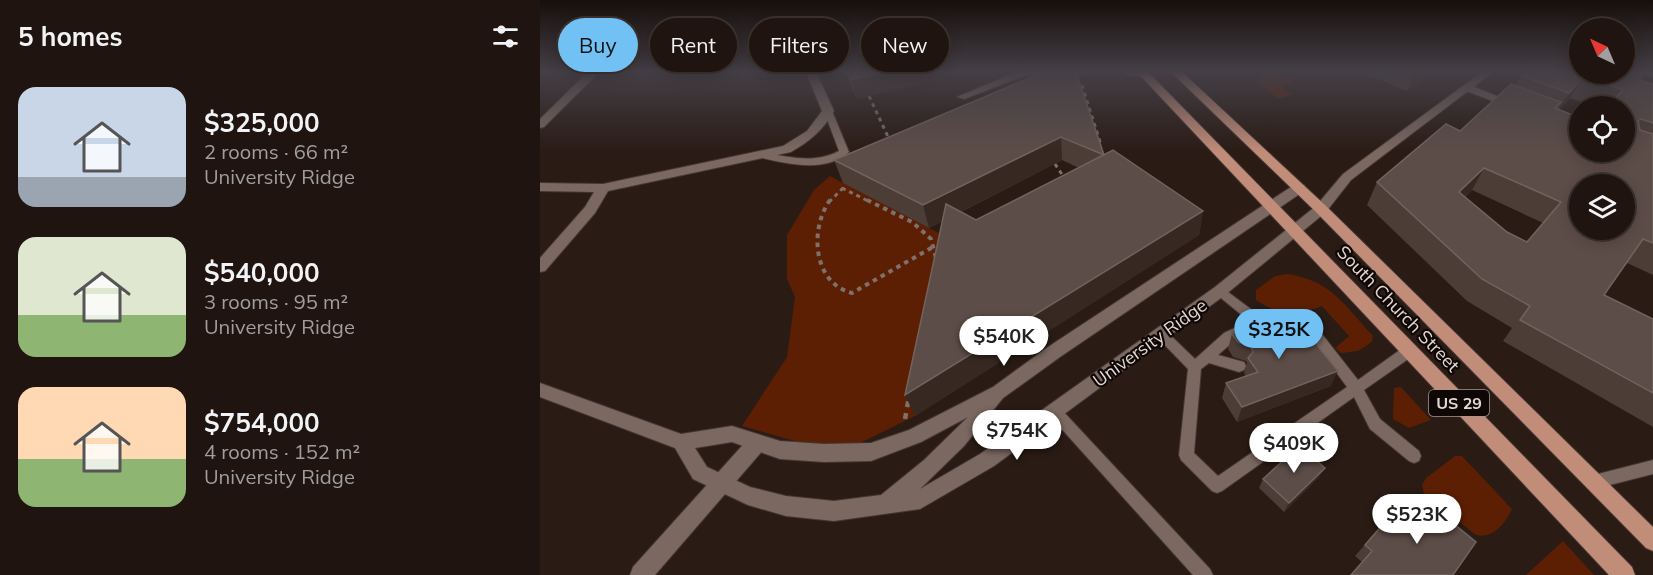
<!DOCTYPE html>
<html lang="en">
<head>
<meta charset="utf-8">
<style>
	body { margin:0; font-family:Mulish,sans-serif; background:#281d19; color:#f1f3f6; height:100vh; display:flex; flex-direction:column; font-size:22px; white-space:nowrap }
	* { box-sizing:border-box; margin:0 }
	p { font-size:20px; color:#a29e9f }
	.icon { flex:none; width:33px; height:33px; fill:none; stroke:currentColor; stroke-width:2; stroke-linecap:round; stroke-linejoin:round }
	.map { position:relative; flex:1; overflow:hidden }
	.details { display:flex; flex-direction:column; background:#201410; width:540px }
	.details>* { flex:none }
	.hud { position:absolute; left:18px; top:18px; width:570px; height:54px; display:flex; gap:12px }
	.needle { width:39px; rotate:316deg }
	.tools { position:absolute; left:1029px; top:18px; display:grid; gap:12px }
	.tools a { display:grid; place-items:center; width:66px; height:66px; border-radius:50%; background:#201410; box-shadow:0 3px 15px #0003,0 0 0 2px #3d3330; font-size:30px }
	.price { position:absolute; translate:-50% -51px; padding:0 14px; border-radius:21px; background:#fff; color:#222; font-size:20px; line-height:39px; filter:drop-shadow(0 2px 3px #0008) }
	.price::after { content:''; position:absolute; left:50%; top:36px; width:18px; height:14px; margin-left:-9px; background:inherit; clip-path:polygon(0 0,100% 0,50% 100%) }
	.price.active { background:#72c1f5; color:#111 }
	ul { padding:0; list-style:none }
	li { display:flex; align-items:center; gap:18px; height:150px; padding:0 18px }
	li span { display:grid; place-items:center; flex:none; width:168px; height:120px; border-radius:18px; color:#555 }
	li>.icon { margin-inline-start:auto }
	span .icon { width:72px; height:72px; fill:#fffc; stroke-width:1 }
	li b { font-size:26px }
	h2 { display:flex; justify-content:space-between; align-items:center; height:72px; padding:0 18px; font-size:26px }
	.tag { padding:0 21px; border-radius:27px; background:#201410; box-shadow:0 3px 15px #0003,0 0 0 2px #3d3330; font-size:21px; line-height:54px }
	.tag.active { background:#72c1f5; color:#111 }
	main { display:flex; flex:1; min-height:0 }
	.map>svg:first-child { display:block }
	.green { fill:#5c1f03 }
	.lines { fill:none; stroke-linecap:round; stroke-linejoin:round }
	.service-casing { stroke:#443734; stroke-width:2 }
	.minor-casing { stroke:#443734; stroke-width:2 }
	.tertiary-casing { stroke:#443734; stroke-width:2 }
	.primary-casing { stroke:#443734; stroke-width:2 }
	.path-far2 { stroke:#7e706b; stroke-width:3; stroke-dasharray:4 4; stroke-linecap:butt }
	.path-far1 { stroke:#7e706b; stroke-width:4; stroke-dasharray:4.5 4.5; stroke-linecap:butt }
	.path { stroke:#7e706b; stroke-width:4.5; stroke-dasharray:6 6; stroke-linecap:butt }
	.service { fill:#7b6861; fill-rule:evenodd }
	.minor { fill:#7b6861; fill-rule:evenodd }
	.tertiary { fill:#7b6861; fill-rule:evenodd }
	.primary { fill:#c18c78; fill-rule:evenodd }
	.wall { fill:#4d3d37; fill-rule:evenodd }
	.shaded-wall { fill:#382822 }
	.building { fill:#5d4d48; stroke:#72635d; stroke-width:1.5; fill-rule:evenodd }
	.labels { text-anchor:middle; stroke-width:4.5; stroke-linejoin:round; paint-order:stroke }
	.shield { fill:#0e0705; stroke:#a29995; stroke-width:1.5 }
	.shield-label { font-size:16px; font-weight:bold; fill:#e2d7d3 }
	.street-label { font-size:18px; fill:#e2d7d3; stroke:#0e0705 }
</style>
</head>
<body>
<main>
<section class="details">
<h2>5 homes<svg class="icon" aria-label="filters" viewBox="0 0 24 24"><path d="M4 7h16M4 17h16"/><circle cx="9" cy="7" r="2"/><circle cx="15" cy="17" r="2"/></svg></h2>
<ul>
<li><span style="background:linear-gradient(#c9d6e8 75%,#9aa5b1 0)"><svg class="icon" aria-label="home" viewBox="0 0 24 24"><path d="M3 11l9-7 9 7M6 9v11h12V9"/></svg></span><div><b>$325,000</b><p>2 rooms · 66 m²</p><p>University Ridge</p></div></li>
<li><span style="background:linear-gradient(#dfe7d0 65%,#8fb573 0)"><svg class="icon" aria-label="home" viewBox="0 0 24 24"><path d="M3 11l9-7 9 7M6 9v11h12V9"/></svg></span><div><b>$540,000</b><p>3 rooms · 95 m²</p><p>University Ridge</p></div></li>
<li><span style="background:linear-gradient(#ffd9b3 60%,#8fb573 0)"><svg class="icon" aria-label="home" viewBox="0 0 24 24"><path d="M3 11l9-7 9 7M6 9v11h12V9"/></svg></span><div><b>$754,000</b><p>4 rooms · 152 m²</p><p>University Ridge</p></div></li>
</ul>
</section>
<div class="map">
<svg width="1113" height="575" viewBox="0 0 1113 575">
	<rect width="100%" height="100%" fill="#2a1b15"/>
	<!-- green -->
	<path class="green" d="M728 72H738L736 74 748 79 759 76 743 88 753 94 738 99 716 81Z
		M290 176 410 239 375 416 312 447 255 441 202 426 247 357 255 297 247 279V235L274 190Z
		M748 274C792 281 804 305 833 336L832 342 818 351 801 353 795 348 809 336 782 306C753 317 742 317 716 300V290L735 276Z
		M861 387 891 420 869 428 853 419 854 388Z
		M915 456H922L972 509C965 524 953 539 936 535L884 494 882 485 886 478Z
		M1023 541 1054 575H986Z"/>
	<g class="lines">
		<defs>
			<path id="service" d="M477 72H554L550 74 498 77 486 75 424 99 417 97Z
				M582 72H605L608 74C602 78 588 76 582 72Z
				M1102 72H1113V77Z
				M288 108 292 111 309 152C287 173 248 164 222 158L220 156 225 153C250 157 275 164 299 151L284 111Z
				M680 286 720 316 734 310 771 320 818 380 864 347 869 346 874 347 876 351 874 355 824 390 840 419 879 451 881 456 879 461 874 463 869 461 830 429 814 397 682 491 677 493 672 491 641 460 639 455 648 369 615 335 616 331H626L655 359 684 333 709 321 676 294 674 291ZM735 320 763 327 807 387 678 476 654 453 661 369 669 363 699 372 704 370 706 366 704 362 678 355 694 341Z
				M515 406 520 408 670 569 673 575H653L510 416 508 412 510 408Z
				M1113 460V474L1054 489 1049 487 1046 482 1049 477 1054 475Z"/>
			<path id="minor" d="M48 72H59L4 127 0 128V119Z
				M266 72H276L294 111C283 130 270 141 251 152L68 191 55 213 5 271 0 272V258L45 207 54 192 0 191V183L63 184 243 146 267 131 282 111Z
				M924 86H932L981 106 975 109 971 108 924 90Z
				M217 435 224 437 226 443 224 449 115 575H90L93 567 210 437Z"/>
			<path id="tertiary" d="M942 72H953L811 180 786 212 685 295 454 466 380 509 294 521 246 516 208 505 153 479 135 448 0 397V383L141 434 192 426 240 441 284 444 331 443 369 430 453 387 508 347 754 185H764L765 188 764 191 520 357 463 398 424 446 380 489 440 454 675 287 776 206 803 174ZM428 417 384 460 341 495 294 501 246 496 210 487 167 467 155 448 192 442 240 459 284 462 331 461 381 442Z"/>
			<path id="primary" d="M597 72H608L1092 567 1095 575H1069Z
				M631 72H642L786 206 1113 527V551L1106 548 776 212Z"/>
		</defs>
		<!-- service casing -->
		<use href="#service" class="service-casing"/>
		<!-- minor casing -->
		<use href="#minor" class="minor-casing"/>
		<!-- tertiary casing -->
		<use href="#tertiary" class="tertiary-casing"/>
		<!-- primary casing -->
		<use href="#primary" class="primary-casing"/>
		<!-- path-far2 -->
		<path class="path-far2" d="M542 85 561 145
			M329 96 350 141
			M515 164 525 179
			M302 188 330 202
			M289 202 306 185"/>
		<!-- path-far1 -->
		<path class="path-far1" d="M290 200C269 230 273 283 312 293L393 247
			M327 200 372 222 391 239 396 258"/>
		<!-- path -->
		<path class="path" d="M365 419 369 397"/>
		<!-- service -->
		<use href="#service" class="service"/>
		<!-- minor -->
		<use href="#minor" class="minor"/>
		<!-- tertiary -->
		<use href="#tertiary" class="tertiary"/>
		<!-- primary -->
		<use href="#primary" class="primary"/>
	</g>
	<!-- wall -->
	<path class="wall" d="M305 72H427L317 99Z
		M504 72 564 155 663 211 659 235 375 416 403 221 389 228 303 183 294 160ZM522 160 539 168 436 220 421 212Z
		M821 72H894L867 91Z
		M1107 72 1101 80 1113 84V275L1087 263 1064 295 1113 319V427L963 341 972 328 927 301 827 205 837 182 920 131 975 86 981 76ZM1030 98 1055 106H1084L1040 152 1019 110ZM932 190 1003 223 987 242 967 232 925 197Z
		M757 332 791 386 697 422 682 398 686 383 706 376 704 373 707 363 706 361 693 357 688 349 692 334Z
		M779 477 744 512 719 488 723 479Z
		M850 516 913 575H810L822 562 815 556Z"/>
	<!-- shaded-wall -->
	<path class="shaded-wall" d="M346 72H427L317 99 311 80Z
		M875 72H894L867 91Z
		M1044 76 1030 98 1015 114 1029 93Z
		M521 137 522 160 389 228 383 205Z
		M944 168 932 190 906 214 919 192Z
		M663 211 659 235 375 416 365 395Z
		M798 371 791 386 697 422 702 407Z
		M785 468 779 477 744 512 749 503Z"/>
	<!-- building -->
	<path class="building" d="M307 72H346L311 80Z
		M504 72H536L564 155 521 137 383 205 294 160Z
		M985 72H1040V74H1084V72H1106L1099 80 1113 84V123L1101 119 1098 121 1100 130 1113 134V243L1103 239 1064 295 1113 319V393L980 320 990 306 942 279 837 182 906 124 920 131 971 84 1021 102 1015 108 1040 118V152H1084V106H1068L1083 90 1044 76 1029 93 981 76ZM944 168 1021 202 987 242 967 232 919 192ZM1040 184H1084V230H1040Z
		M573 150 663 211 365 395 406 204 436 220Z
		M751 311 759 321 757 332 768 334 798 371 702 407 686 383 718 372 708 358 713 352 711 346 698 342 692 334Z
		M759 446 785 468 749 503 723 479Z
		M882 498 936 542 913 575H811L832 551 825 545 850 516 856 521 876 499 879 502Z"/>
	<!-- sky -->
	<linearGradient id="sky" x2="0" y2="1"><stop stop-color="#170f0c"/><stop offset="0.47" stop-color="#443f46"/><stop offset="1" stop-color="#443f46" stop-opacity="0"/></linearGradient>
	<rect width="1113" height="152" fill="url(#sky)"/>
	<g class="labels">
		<!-- shield labels -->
		<rect class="shield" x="889" y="390" width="60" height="26" rx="4.5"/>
		<g class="shield-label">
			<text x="919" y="409">US 29</text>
		</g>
		<!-- street labels -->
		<g class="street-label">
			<text transform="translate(858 309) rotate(46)" y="6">South Church Street</text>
			<text transform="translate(610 343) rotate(-36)" y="6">University Ridge</text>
		</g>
	</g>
</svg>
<div class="tools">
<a><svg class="needle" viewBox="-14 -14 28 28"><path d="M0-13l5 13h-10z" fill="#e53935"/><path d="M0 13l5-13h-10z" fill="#a29e9f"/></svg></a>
<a><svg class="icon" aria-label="locate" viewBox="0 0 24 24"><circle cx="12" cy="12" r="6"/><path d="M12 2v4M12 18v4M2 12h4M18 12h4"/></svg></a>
<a><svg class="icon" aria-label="layers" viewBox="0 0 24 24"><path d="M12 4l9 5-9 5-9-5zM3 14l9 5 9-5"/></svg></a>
</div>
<b class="price active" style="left:739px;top:360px">$325K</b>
<b class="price" style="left:464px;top:367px">$540K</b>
<b class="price" style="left:477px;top:461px">$754K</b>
<b class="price" style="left:754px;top:474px">$409K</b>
<b class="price" style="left:877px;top:545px">$523K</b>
<div class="hud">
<a class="tag active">Buy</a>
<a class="tag">Rent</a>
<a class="tag">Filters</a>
<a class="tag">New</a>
</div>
</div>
</main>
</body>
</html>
